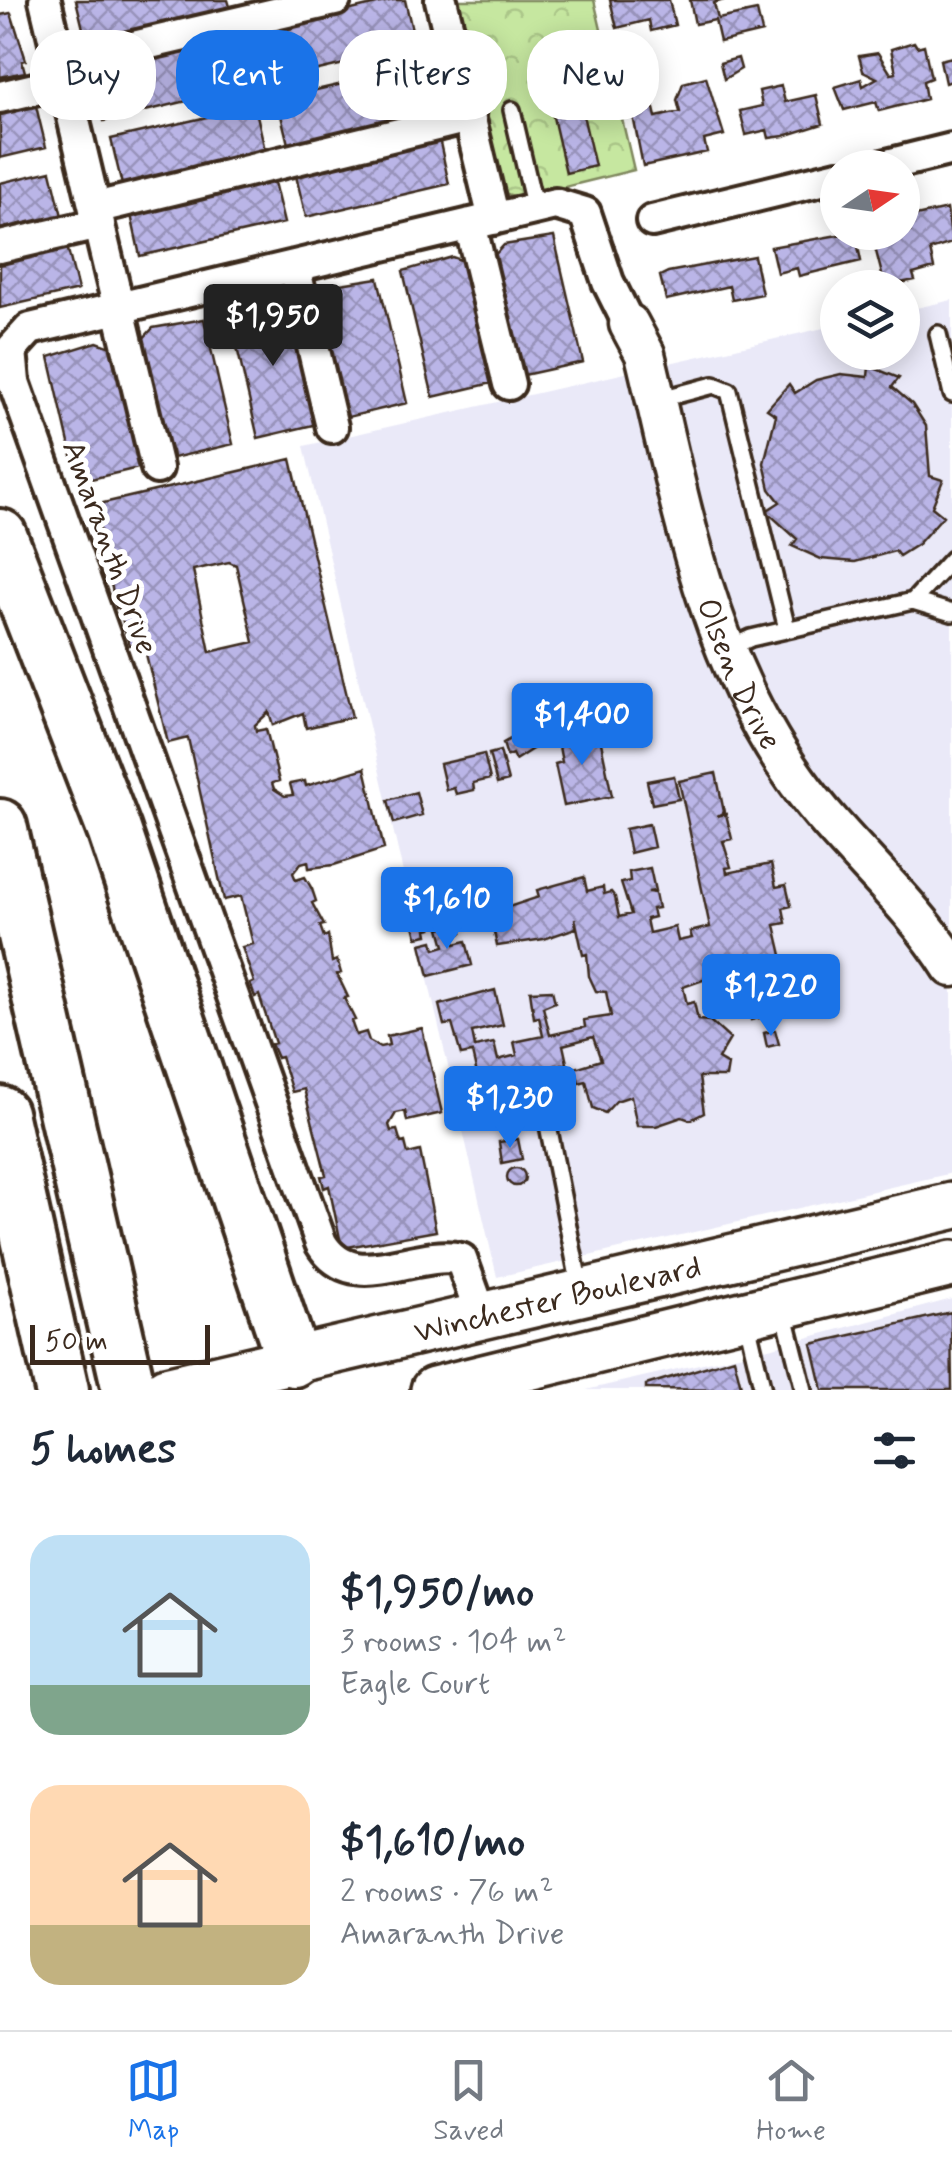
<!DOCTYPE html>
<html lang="en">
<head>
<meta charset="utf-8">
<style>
	body { margin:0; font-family:Mynerve,sans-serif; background:#f6f6f7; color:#1f2937; height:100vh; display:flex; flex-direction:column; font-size:38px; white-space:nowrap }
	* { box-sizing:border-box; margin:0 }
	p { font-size:32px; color:#747a83 }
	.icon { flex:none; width:55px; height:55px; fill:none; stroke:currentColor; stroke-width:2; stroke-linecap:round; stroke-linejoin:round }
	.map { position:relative; height:1390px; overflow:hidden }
	.sheet { display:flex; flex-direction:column; background:#fff; flex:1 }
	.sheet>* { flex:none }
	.top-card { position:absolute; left:30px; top:30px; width:892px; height:90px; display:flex; gap:20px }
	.needle { width:65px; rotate:77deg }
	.buttons { position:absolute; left:820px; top:150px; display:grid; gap:20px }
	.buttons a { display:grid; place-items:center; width:100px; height:100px; border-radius:50%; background:#fff; box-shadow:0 5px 25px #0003; font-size:50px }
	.scale { position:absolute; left:30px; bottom:25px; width:180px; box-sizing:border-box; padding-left:10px; border:5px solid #3b2a1e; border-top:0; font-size:28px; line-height:35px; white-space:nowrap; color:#3b2a1e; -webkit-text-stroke:8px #fff; paint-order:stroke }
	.price { position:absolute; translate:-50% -85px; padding:0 22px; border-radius:10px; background:#1a73e8; color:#fff; font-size:32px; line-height:65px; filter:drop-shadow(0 2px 5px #0008) }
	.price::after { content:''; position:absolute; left:50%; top:60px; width:30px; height:22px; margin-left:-15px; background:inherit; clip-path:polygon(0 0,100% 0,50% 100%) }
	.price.on { background:#222; color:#fff }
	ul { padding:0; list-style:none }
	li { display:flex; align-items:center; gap:30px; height:250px; padding:0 30px }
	li span { display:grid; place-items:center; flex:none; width:280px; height:200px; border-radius:30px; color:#555 }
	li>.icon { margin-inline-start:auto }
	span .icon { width:120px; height:120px; fill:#fffc; stroke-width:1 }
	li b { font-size:42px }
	h2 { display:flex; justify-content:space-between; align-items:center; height:120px; padding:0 30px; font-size:42px }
	.tag { padding:0 35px; border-radius:40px; background:#fff; box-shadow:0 5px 25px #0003; font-size:35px; line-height:90px }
	.tag.on { background:#1a73e8; color:#fff }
	.tab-bar { display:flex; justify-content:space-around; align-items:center; height:140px; border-top:2px solid #e0e1e3; background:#fff; font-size:28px; color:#747a83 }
	.tab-bar a { display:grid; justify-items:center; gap:5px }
	.tab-bar .on { color:#1a73e8 }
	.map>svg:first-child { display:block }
	.built { fill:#eae9f8 }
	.forest { fill:url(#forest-crowns); stroke:#80885f; stroke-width:2.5 }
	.building { fill:url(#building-cross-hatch); stroke:#3b2a1e; stroke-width:2.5; fill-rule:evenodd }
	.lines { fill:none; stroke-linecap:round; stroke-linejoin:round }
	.service-casing { stroke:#3b2a1e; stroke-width:22 }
	.minor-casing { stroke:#3b2a1e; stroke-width:38 }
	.tertiary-casing { stroke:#3b2a1e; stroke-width:45 }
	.primary-casing { stroke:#3b2a1e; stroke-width:52 }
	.motorway-casing { stroke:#3b2a1e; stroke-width:60 }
	.service { stroke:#fff; stroke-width:15 }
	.minor { stroke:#fff; stroke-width:30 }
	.tertiary { stroke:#fff; stroke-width:38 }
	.primary { stroke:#fff; stroke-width:45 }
	.motorway { stroke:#fff; stroke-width:52 }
	.labels { text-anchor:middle; stroke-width:10; stroke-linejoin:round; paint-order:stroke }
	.street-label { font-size:32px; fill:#3b2a1e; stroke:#fff }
</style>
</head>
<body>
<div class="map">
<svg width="952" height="1390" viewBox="0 0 952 1390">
	<defs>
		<pattern id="forest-crowns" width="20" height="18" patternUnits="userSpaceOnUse" patternTransform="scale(2.5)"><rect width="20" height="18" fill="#c6e7a0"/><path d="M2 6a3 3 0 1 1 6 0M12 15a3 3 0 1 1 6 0" fill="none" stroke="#abc689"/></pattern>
		<pattern id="building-cross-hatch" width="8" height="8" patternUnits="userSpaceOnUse" patternTransform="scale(2.5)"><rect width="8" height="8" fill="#bab5e7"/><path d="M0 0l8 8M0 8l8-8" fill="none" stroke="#9893bb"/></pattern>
	</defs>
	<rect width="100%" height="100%" fill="#fff"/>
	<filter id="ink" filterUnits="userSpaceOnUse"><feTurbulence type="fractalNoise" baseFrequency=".01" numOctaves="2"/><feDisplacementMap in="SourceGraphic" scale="20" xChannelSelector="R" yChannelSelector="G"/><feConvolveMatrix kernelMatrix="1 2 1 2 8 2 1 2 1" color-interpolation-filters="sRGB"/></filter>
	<g filter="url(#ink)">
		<!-- built -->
		<path class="built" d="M952 300V1173L497 1277 304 446 837 325 838 352H902L903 311Z
			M952 1299V1390H586L773 1347Z"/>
		<!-- forest -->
		<path class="forest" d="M457 0H594L634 170 520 198 507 194 500 185Z"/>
		<!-- building -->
		<path class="building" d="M76 0H228L231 10 87 45Z
			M393 0H405L416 47 272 81 260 32Z
			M610 0H669L675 25 651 31 649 20 617 28Z
			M690 0H724L714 3 718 19 757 11 762 32 720 42 715 20 695 24Z
			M11 13 26 60 22 61 25 72 0 77V15Z
			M237 37 249 86 104 121 93 72Z
			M914 42 917 47 924 45 931 78 923 81 926 99 879 111 876 102 844 110 835 87 861 79 863 86 877 78 863 71 859 56 878 53 891 74 896 73 891 49Z
			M952 57V81L945 83 940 60Z
			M738 58 741 69 724 79 720 63Z
			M421 66 431 112 288 144 277 99Z
			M706 77 724 135 704 140 707 152 643 166 630 101 651 96 656 117 680 112 677 100 683 83Z
			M781 86 785 102 816 95 823 124 784 136 769 138 767 130 746 135 740 111 762 106 759 91Z
			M579 98 595 166 566 173 550 104Z
			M35 102 46 147 0 158V111Z
			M255 106 265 150 262 153 122 185 111 139Z
			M439 138 449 184 306 217 295 172Z
			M51 171 62 216 0 230V183Z
			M273 178 284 223 140 256 130 210Z
			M947 209 952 243 930 250 934 268 913 274 915 280 885 286 871 232H902V227L904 234 910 232 907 218Z
			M855 232 861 261 799 276 797 268 777 273 771 247Z
			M554 237 583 362 524 375 522 368 518 369 492 258 504 245Z
			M67 246 78 290 0 308V262Z
			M754 256 762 294 732 300 729 286 666 300 660 276 668 272Z
			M452 257 469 263 495 374 490 375 492 383 433 397 403 271Z
			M378 278 407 403 348 417 346 410 342 411 316 300 328 286Z
			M287 299 317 424 258 438 229 313Z
			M204 319 233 444 173 458 172 451 167 452 141 341 153 328Z
			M97 342 114 348 140 460 136 461 138 468 78 482 49 357Z
			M869 366 899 378 892 387 912 404 926 426 930 476 943 480 932 507 943 516 918 544 899 556 895 551 855 562 821 559 792 546 797 539 766 511 780 502 770 489 764 463 776 415 767 409 789 384 795 393 816 380 841 374 868 377Z
			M291 459 352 717 306 728 303 713 273 725 269 712 255 725 256 731 266 729 279 781 272 783 274 789 285 796 293 795 290 784 305 781 306 786 365 768 384 849 334 865 309 868 308 861 301 863 293 873 296 880 305 877 312 889 316 901 312 903 324 925 320 926 324 937 328 935 332 962 337 960 341 973 337 974 348 997 344 998 355 1020 351 1021 356 1035 366 1032 369 1041 380 1047 389 1045 387 1036 422 1028 442 1113 407 1121 405 1111 396 1113 389 1125 391 1131 397 1130 401 1143 405 1142 408 1154 420 1151 436 1231 342 1248 329 1186 324 1188 321 1176 326 1175 304 1089 292 1092 281 1057 277 1058 271 1044 275 1043 259 995 255 997 250 984 254 982 242 947 253 944 241 896 224 900 188 738 168 743 143 642 129 645 119 607 116 608 95 505ZM229 562 236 565 254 642 210 652 193 570Z
			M635 721 637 733 604 741 601 729Z
			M598 728 612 796 564 806 555 764 562 762 557 736Z
			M521 733 524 742 532 740 534 748 515 760 512 754 507 756 503 743Z
			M500 751 508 781 497 784 489 754Z
			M484 754 490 779 473 783 474 790 456 794 454 788 446 790 440 764Z
			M716 773 724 812 717 816 726 814 732 839 723 841 731 867 726 868 727 873 771 864 776 887 786 885 791 906 783 908 786 923 775 925 788 981 773 984 780 1013 751 1020 744 990 728 993 723 973 683 987 687 1004 694 1002 698 1020 710 1021 730 1039 718 1059 728 1065 726 1077H699L704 1113 690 1120 682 1117 656 1126H637L631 1096 616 1101 605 1113 593 1108 586 1081 579 1083 575 1068 601 1060 593 1037 563 1045 567 1063 542 1069 546 1087 525 1091 523 1079 503 1083 507 1099 484 1104 472 1053 461 1055 452 1024 444 1025 439 1005 495 990 503 1025 472 1032 475 1047 494 1043 498 1060 517 1055 514 1042 543 1036 539 1017 534 1018 530 991 552 990 555 1002 543 1007 550 1035 585 1027 584 1020 611 1016 606 992 596 991 589 976 587 954 583 955 575 918 576 928 544 939 497 946 490 913 539 897 537 890 584 877 587 891 603 887 604 894 611 892 615 897 619 917 631 914 621 883 630 881 629 872 650 868 655 891 648 892 655 893 658 908 652 909 654 917 646 919 649 933 675 927 678 941 692 938 690 932 710 927 679 781Z
			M674 776 679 799 652 804 647 781Z
			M416 792 422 815 394 823 388 800Z
			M649 824 654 847 630 853 625 829Z
			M447 873 453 902 427 906 421 879Z
			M415 876 422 905 411 907 404 878Z
			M422 906 432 928 427 929 428 935 417 937 410 909Z
			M457 917 462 933 452 935 455 944 466 941 472 965 429 976 421 944 433 941 435 949 445 946 440 928 449 926 448 919Z
			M775 1030 779 1044 767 1047 764 1033Z
			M518 1139 522 1159 502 1163 499 1142Z
			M507 1177a9 9 0 1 1 18 0a9 9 0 1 1-18 0Z
			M951 1312 952 1390H823L812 1344Z
			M734 1358 742 1390 646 1389V1385Z"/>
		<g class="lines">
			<defs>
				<path id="service" d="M512 110 535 209
					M938 334 952 394
					M657 400 714 385 729 391 787 629
					M913 601 952 559
					M725 650 751 638 913 601 952 613
					M546 1115 580 1287
					M784 1311 804 1390
					M746 1318 763 1390"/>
				<path id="minor" d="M45 0 157 468
					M441 0 494 219
					M60 64 335 0
					M0 97 64 82
					M875 168 952 149
					M95 208 469 117
					M652 221 838 176
					M470 224 509 384
					M0 247 99 224
					M294 266 332 427
					M482 1317 461 1259C414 1248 353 1297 321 1243L14 382 11 350 30 329 555 204 585 213 608 282 629 324"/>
				<g id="tertiary">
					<path id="s1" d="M629 324 645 354C681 503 705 653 797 781 844 847 909 898 952 967"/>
				</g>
				<g id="primary">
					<path id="s2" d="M166 1390 952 1206"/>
					<path d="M434 1390 952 1264"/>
				</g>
				<path id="motorway" d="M0 536 114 830 293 1360
					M0 826 129 1390
					M0 1113 62 1390"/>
			</defs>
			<!-- service casing -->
			<use href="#service" class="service-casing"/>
			<!-- minor casing -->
			<use href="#minor" class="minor-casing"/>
			<!-- tertiary casing -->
			<use href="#tertiary" class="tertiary-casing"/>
			<!-- primary casing -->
			<use href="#primary" class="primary-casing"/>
			<!-- motorway casing -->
			<use href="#motorway" class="motorway-casing"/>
			<!-- service -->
			<use href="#service" class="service"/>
			<!-- minor -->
			<use href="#minor" class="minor"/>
			<!-- tertiary -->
			<use href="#tertiary" class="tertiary"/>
			<!-- primary -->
			<use href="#primary" class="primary"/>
			<!-- motorway -->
			<use href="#motorway" class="motorway"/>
		</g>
	</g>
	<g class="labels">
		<!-- street labels -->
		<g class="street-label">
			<text transform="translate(111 547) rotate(70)" y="11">Amaranth Drive</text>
			<text dy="11" stroke="none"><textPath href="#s1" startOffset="368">Olsen Drive</textPath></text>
			<text dy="11" stroke="none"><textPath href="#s2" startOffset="402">Winchester Boulevard</textPath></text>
		</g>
	</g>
</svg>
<div class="buttons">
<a><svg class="needle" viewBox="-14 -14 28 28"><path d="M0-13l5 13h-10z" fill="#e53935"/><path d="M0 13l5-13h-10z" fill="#747a83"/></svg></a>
<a><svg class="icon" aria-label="layers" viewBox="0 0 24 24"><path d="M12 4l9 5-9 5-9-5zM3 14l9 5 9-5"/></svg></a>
</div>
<div class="scale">50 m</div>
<b class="price on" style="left:273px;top:369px">$1,950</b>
<b class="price" style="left:582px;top:768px">$1,400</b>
<b class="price" style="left:447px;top:952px">$1,610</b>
<b class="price" style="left:771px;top:1039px">$1,220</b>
<b class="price" style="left:510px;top:1151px">$1,230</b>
<div class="top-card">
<a class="tag">Buy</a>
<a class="tag on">Rent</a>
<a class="tag">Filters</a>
<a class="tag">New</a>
</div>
</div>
<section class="sheet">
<h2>5 homes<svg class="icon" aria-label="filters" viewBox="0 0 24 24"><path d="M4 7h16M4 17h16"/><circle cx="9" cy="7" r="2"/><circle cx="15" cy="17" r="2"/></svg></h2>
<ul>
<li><span style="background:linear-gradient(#bfe0f5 75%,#7fa58c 0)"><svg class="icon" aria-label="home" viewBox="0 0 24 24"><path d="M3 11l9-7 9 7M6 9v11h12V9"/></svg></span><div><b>$1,950/mo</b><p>3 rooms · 104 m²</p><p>Eagle Court</p></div></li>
<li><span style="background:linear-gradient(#ffd9b3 70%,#c2b280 0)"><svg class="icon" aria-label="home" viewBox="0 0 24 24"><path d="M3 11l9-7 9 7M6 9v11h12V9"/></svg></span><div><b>$1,610/mo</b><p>2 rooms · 76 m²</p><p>Amaranth Drive</p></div></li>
</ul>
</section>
<nav class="tab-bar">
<a class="on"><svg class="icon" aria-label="map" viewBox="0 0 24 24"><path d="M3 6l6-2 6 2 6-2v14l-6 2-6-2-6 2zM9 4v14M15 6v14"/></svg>Map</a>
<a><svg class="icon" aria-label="saved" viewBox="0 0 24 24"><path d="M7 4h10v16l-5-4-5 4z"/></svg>Saved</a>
<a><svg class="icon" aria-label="home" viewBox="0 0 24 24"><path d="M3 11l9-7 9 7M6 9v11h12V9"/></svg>Home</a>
</nav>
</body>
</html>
